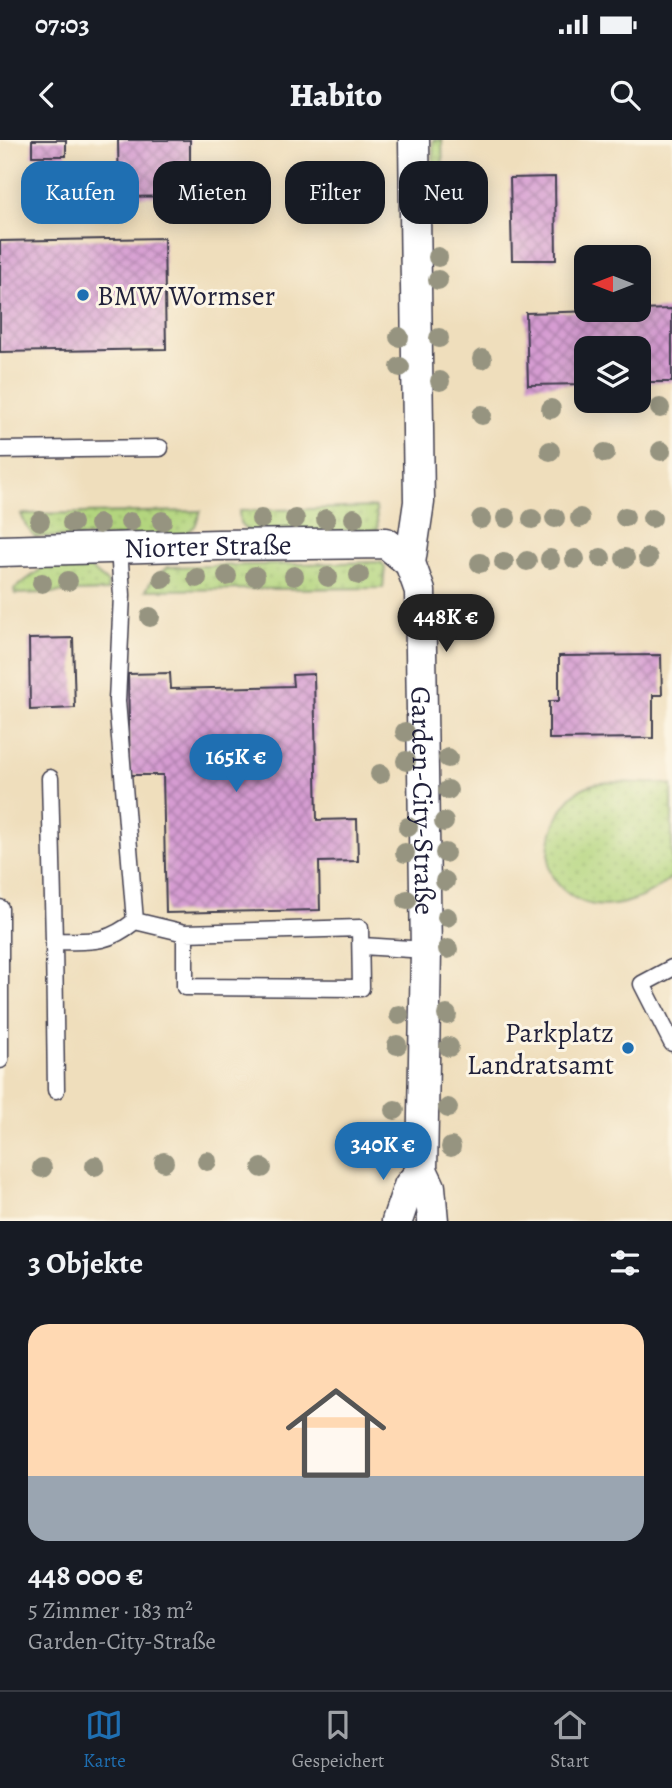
<!DOCTYPE html>
<html lang="de">
<head>
<meta charset="utf-8">
<style>
	body { margin:0; font-family:Alegreya,serif; background:#242831; color:#f1f3f6; height:100vh; display:flex; flex-direction:column; font-size:26px; white-space:nowrap }
	* { box-sizing:border-box; margin:0 }
	p { font-size:23px; color:#9ea1a6 }
	.icon { flex:none; width:38px; height:38px; fill:none; stroke:currentColor; stroke-width:2; stroke-linecap:round; stroke-linejoin:round }
	.map { position:relative; height:1081px; overflow:hidden }
	.sheet { display:flex; flex-direction:column; background:#171b24; flex:1 }
	.sheet>* { flex:none }
	.top-card { position:absolute; left:21px; top:21px; width:630px; height:63px; display:flex; gap:14px }
	.needle { width:46px; rotate:270deg }
	.controls { position:absolute; left:574px; top:105px; display:grid; gap:14px }
	.controls a { display:grid; place-items:center; width:77px; height:77px; border-radius:14px; background:#171b24; box-shadow:0 4px 18px #0003; font-size:35px }
	.price { position:absolute; translate:-50% -60px; padding:0 16px; border-radius:24px; background:#1f6fb2; color:#fff; font-size:23px; line-height:46px; filter:drop-shadow(0 2px 4px #0008) }
	.price::after { content:''; position:absolute; left:50%; top:42px; width:21px; height:16px; margin-left:-10px; background:inherit; clip-path:polygon(0 0,100% 0,50% 100%) }
	.price.current { background:#222; color:#fff }
	ul { padding:0; list-style:none }
	li { display:grid; align-content:center; gap:14px; height:371px; padding:0 28px }
	li+li { border-top:2px solid #363941 }
	li span { display:grid; place-items:center; height:217px; border-radius:21px; color:#555 }
	li>.icon { margin-inline-start:auto }
	span .icon { width:126px; height:126px; fill:#fffc; stroke-width:1 }
	li b { font-size:30px }
	h2 { display:flex; justify-content:space-between; align-items:center; height:84px; padding:0 28px; font-size:30px }
	.pill { padding:0 24px; border-radius:21px; background:#171b24; box-shadow:0 4px 18px #0003; font-size:24px; line-height:63px }
	.pill.current { background:#1f6fb2; color:#fff }
	.status { display:flex; justify-content:space-between; align-items:center; height:49px; padding:0 35px; background:#171b24; direction:ltr }
	.status svg { height:19px; fill:currentColor }
	header { display:flex; justify-content:space-between; align-items:center; height:91px; padding:0 28px; background:#171b24; font-size:32px; font-weight:800 }
	.tabs { display:flex; justify-content:space-around; align-items:center; height:98px; border-top:2px solid #363941; background:#171b24; font-size:19px; color:#9ea1a6 }
	.tabs a { display:grid; justify-items:center; gap:4px }
	.tabs .current { color:#1f6fb2 }
	.map>svg:first-child { display:block }
	.grass { fill:url(#grass-dots); stroke:#6a7c5c; stroke-width:2 }
	.building { fill:url(#building-cross-hatch) }
	.lines { fill:none; stroke-linecap:round; stroke-linejoin:round }
	.lane-casing { stroke:#413e4e; stroke-width:19 }
	.street-casing { stroke:#413e4e; stroke-width:33 }
	.lane { stroke:#fff; stroke-width:16 }
	.street { stroke:#fff; stroke-width:30 }
	.tree { fill:#969480 }
	.poi-dot { fill:#1f6fb2; stroke:#fcf5e5; stroke-width:2.5 }
	.labels { text-anchor:middle; stroke-width:6; stroke-linejoin:round; paint-order:stroke }
	.poi-label { font-size:28px; fill:#22223b; stroke:#fcf5e5; text-anchor:start }
	.street-label { font-size:28px; fill:#22223b; stroke:#fcf5e5 }
</style>
</head>
<body>
<div class="status"><b>07:03</b><svg viewBox="0 0 49 12"><path d="M0 12V9h3v3zM5 12V6h3v6zM10 12V3h3v9zM15 12V0h3v12zM26 1h20v11H26zM47 4h2v5h-2z"/></svg></div>
<header><svg class="icon" aria-label="back" viewBox="0 0 24 24"><path d="M15 5l-7 7 7 7"/></svg>Habito<svg class="icon" aria-label="search" viewBox="0 0 24 24"><circle cx="10" cy="10" r="6"/><path d="M15 15l6 6"/></svg></header>
<div class="map">
<svg width="672" height="1081" viewBox="0 0 672 1081">
	<defs>
		<pattern id="grass-dots" width="8" height="8" patternUnits="userSpaceOnUse" patternTransform="scale(1.75)"><rect width="8" height="8" fill="#b3d57e"/><path d="M2 2h.1M6 6h.1" fill="none" stroke="#9ab76e" stroke-width="1.8" stroke-linecap="round"/></pattern>
		<pattern id="building-cross-hatch" width="8" height="8" patternUnits="userSpaceOnUse" patternTransform="scale(1.75)"><rect width="8" height="8" fill="#d69cd2"/><path d="M0 0l8 8M0 8l8-8" fill="none" stroke="#ad7fac"/></pattern>
	</defs>
	<rect width="100%" height="100%" fill="#fcf5e5"/>
	<filter id="ink" filterUnits="userSpaceOnUse"><feTurbulence type="fractalNoise" baseFrequency=".0143" numOctaves="2"/><feDisplacementMap in="SourceGraphic" scale="14" xChannelSelector="R" yChannelSelector="G"/><feConvolveMatrix kernelMatrix="1 2 1 2 8 2 1 2 1" color-interpolation-filters="sRGB"/></filter>
	<filter id="wash" filterUnits="userSpaceOnUse"><feTurbulence type="fractalNoise" baseFrequency=".00686" numOctaves="4" result="noise"/><feDisplacementMap in="SourceGraphic" scale="28" xChannelSelector="R" yChannelSelector="G"/><feGaussianBlur stdDeviation="1.57" result="paint"/><feColorMatrix in="noise" values="0 0 0 0 0 0 0 0 0 0 0 0 0 0 0 0 0 1.4 0 .05"/><feComposite in="paint" operator="in"/></filter>
	<g filter="url(#wash)">
		<rect width="100%" height="100%" fill="#efdebc"/>
		<!-- grass -->
		<path class="grass" d="M433 0H442L444 75 434 70Z
			M376 367 378 390 251 395 240 383 239 371Z
			M201 371 195 386 184 396 35 397 26 386 21 374Z
			M381 422 385 427 383 448 146 450 153 438 168 427Z
			M44 427 90 428 108 443 107 451 15 454 14 449Z
			M658 643 672 645V737C643 762 599 779 566 752 560 747 553 739 550 731 548 727 549 720 549 716 549 688 564 651 594 644 614 640 638 644 658 643Z"/>
		<g id="blocks">
			<!-- building -->
			<path class="building" d="M32 0H66V16H32Z
				M118 0H190V56L119 57Z
				M555 37 556 120H512L510 38Z
				M164 98 166 209 0 212V101Z
				M672 169V242H639V208H586V244L528 245 526 173Z
				M73 498 75 568 30 570 29 499Z
				M661 515 662 555H653V598L549 599V561H559V516Z
				M170 533 171 549 293 546 292 535 314 534 317 680 357 679 358 721 319 722 320 770 166 773 163 635H130L128 534Z"/>
		</g>
	</g>
	<g filter="url(#ink)">
		<use href="#blocks" fill-opacity="0" stroke="#413e4e" stroke-width="2"/>
		<g class="lines">
			<defs>
				<path id="lane" d="M0 310 160 308
					M119 407 122 455 117 561 135 781 185 793
					M50 638 54 801
					M0 768V920
					M360 788 361 848 185 847V793Z
					M362 806 426 810
					M672 828 642 844 672 903
					M56 950 54 801C90 801 105 805 135 781"/>
				<g id="street">
					<path id="s1" d="M414 0 419 362 410 423 420 451 426 810 422 1030 430 1047 433 1081"/>
					<path id="s2" d="M0 411 218 405 386 403 410 423"/>
					<path d="M397 1081 409 1046 422 1030"/>
				</g>
			</defs>
			<!-- lane casing -->
			<use href="#lane" class="lane-casing"/>
			<!-- street casing -->
			<use href="#street" class="street-casing"/>
			<!-- lane -->
			<use href="#lane" class="lane"/>
			<!-- street -->
			<use href="#street" class="street"/>
		</g>
		<!-- trees -->
		<g class="tree">
			<circle cx="438" cy="117" r="10"/>
			<circle cx="438" cy="140" r="10"/>
			<circle cx="399" cy="197" r="10"/>
			<circle cx="439" cy="198" r="10"/>
			<circle cx="482" cy="219" r="10"/>
			<circle cx="400" cy="227" r="10"/>
			<circle cx="440" cy="241" r="10"/>
			<circle cx="660" cy="268" r="10"/>
			<circle cx="551" cy="269" r="10"/>
			<circle cx="482" cy="275" r="10"/>
			<circle cx="550" cy="311" r="10"/>
			<circle cx="661" cy="311" r="10"/>
			<circle cx="605" cy="313" r="10"/>
			<circle cx="625" cy="377" r="10"/>
			<circle cx="354" cy="378" r="10"/>
			<circle cx="506" cy="378" r="10"/>
			<circle cx="555" cy="378" r="10"/>
			<circle cx="580" cy="378" r="10"/>
			<circle cx="652" cy="378" r="10"/>
			<circle cx="261" cy="379" r="10"/>
			<circle cx="295" cy="379" r="10"/>
			<circle cx="326" cy="379" r="10"/>
			<circle cx="481" cy="379" r="10"/>
			<circle cx="532" cy="379" r="10"/>
			<circle cx="40" cy="381" r="10"/>
			<circle cx="162" cy="381" r="10"/>
			<circle cx="130" cy="382" r="10"/>
			<circle cx="72" cy="383" r="10"/>
			<circle cx="99" cy="384" r="10"/>
			<circle cx="601" cy="418" r="10"/>
			<circle cx="625" cy="418" r="10"/>
			<circle cx="648" cy="418" r="10"/>
			<circle cx="550" cy="419" r="10"/>
			<circle cx="575" cy="419" r="10"/>
			<circle cx="527" cy="421" r="10"/>
			<circle cx="504" cy="422" r="10"/>
			<circle cx="480" cy="423" r="10"/>
			<circle cx="359" cy="435" r="10"/>
			<circle cx="227" cy="436" r="10"/>
			<circle cx="255" cy="436" r="10"/>
			<circle cx="294" cy="436" r="10"/>
			<circle cx="328" cy="437" r="10"/>
			<circle cx="197" cy="438" r="10"/>
			<circle cx="163" cy="439" r="10"/>
			<circle cx="68" cy="441" r="10"/>
			<circle cx="42" cy="443" r="10"/>
			<circle cx="150" cy="477" r="10"/>
			<circle cx="405" cy="592" r="10"/>
			<circle cx="448" cy="618" r="10"/>
			<circle cx="406" cy="621" r="10"/>
			<circle cx="380" cy="634" r="10"/>
			<circle cx="448" cy="650" r="10"/>
			<circle cx="444" cy="682" r="10"/>
			<circle cx="408" cy="687" r="10"/>
			<circle cx="405" cy="713" r="10"/>
			<circle cx="445" cy="713" r="10"/>
			<circle cx="445" cy="741" r="10"/>
			<circle cx="407" cy="760" r="10"/>
			<circle cx="447" cy="777" r="10"/>
			<circle cx="448" cy="809" r="10"/>
			<circle cx="399" cy="875" r="10"/>
			<circle cx="447" cy="875" r="10"/>
			<circle cx="397" cy="905" r="10"/>
			<circle cx="449" cy="907" r="10"/>
			<circle cx="448" cy="968" r="10"/>
			<circle cx="395" cy="970" r="10"/>
			<circle cx="394" cy="1002" r="10"/>
			<circle cx="451" cy="1007" r="10"/>
			<circle cx="207" cy="1021" r="10"/>
			<circle cx="164" cy="1022" r="10"/>
			<circle cx="95" cy="1026" r="10"/>
			<circle cx="42" cy="1028" r="10"/>
			<circle cx="262" cy="1028" r="10"/>
		</g>
	</g>
	<!-- markers -->
	<g class="poi-dot">
		<circle cx="83" cy="155" r="7"/>
		<circle cx="628" cy="908" r="7"/>
	</g>
	<g class="labels">
		<!-- poi labels -->
		<g class="poi-label">
			<text x="97" y="165">BMW Wormser</text>
			<text x="614" y="902" text-anchor="end">Parkplatz<tspan x="614" dy="32">Landratsamt</tspan></text>
		</g>
		<!-- street labels -->
		<g class="street-label">
			<text dy="10" stroke="none"><textPath href="#s2" startOffset="208">Niorter Straße</textPath></text>
			<text dy="10" stroke="none"><textPath href="#s1" startOffset="663">Garden-City-Straße</textPath></text>
		</g>
	</g>
</svg>
<div class="controls">
<a><svg class="needle" viewBox="-14 -14 28 28"><path d="M0-13l5 13h-10z" fill="#e53935"/><path d="M0 13l5-13h-10z" fill="#9ea1a6"/></svg></a>
<a><svg class="icon" aria-label="layers" viewBox="0 0 24 24"><path d="M12 4l9 5-9 5-9-5zM3 14l9 5 9-5"/></svg></a>
</div>
<b class="price current" style="left:446px;top:514px">448K €</b>
<b class="price" style="left:236px;top:654px">165K €</b>
<b class="price" style="left:383px;top:1042px">340K €</b>
<div class="top-card">
<a class="pill current">Kaufen</a>
<a class="pill">Mieten</a>
<a class="pill">Filter</a>
<a class="pill">Neu</a>
</div>
</div>
<section class="sheet">
<h2>3 Objekte<svg class="icon" aria-label="filters" viewBox="0 0 24 24"><path d="M4 7h16M4 17h16"/><circle cx="9" cy="7" r="2"/><circle cx="15" cy="17" r="2"/></svg></h2>
<ul>
<li><span style="background:linear-gradient(#ffd9b3 70%,#9aa5b1 0)"><svg class="icon" aria-label="home" viewBox="0 0 24 24"><path d="M3 11l9-7 9 7M6 9v11h12V9"/></svg></span><div><b>448 000 €</b><p>5 Zimmer · 183 m²</p><p>Garden-City-Straße</p></div></li>
</ul>
</section>
<nav class="tabs">
<a class="current"><svg class="icon" aria-label="map" viewBox="0 0 24 24"><path d="M3 6l6-2 6 2 6-2v14l-6 2-6-2-6 2zM9 4v14M15 6v14"/></svg>Karte</a>
<a><svg class="icon" aria-label="saved" viewBox="0 0 24 24"><path d="M7 4h10v16l-5-4-5 4z"/></svg>Gespeichert</a>
<a><svg class="icon" aria-label="home" viewBox="0 0 24 24"><path d="M3 11l9-7 9 7M6 9v11h12V9"/></svg>Start</a>
</nav>
</body>
</html>
